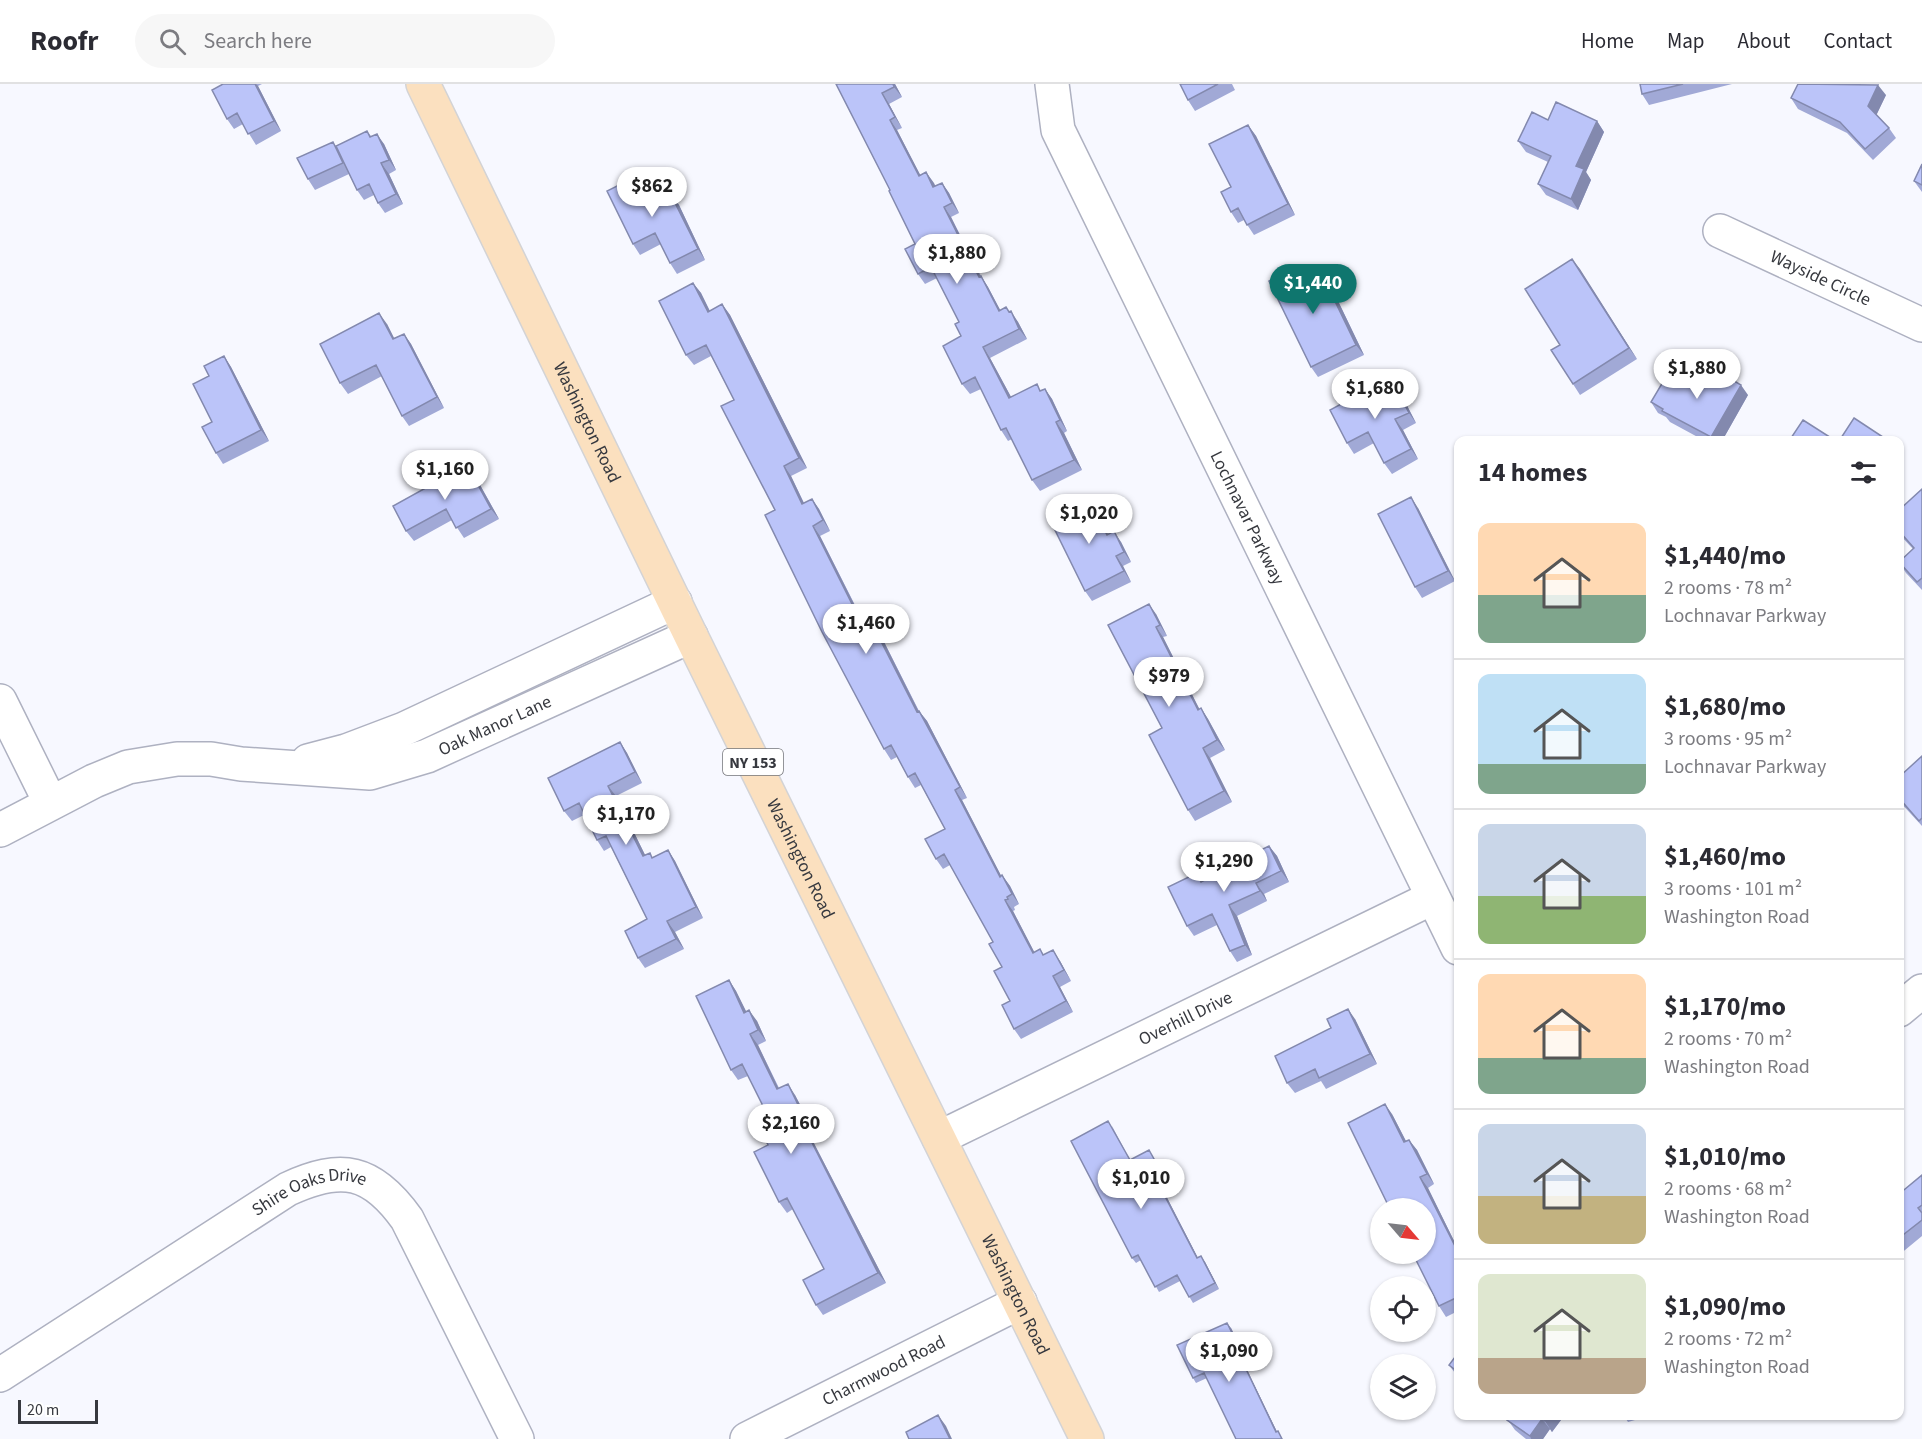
<!DOCTYPE html>
<html lang="en">
<head>
<meta charset="utf-8">
<style>
	body { margin:0; font-family:"Source Sans 3",sans-serif; background:#f7f7f7; color:#2b2b33; height:100vh; display:flex; flex-direction:column; font-size:22px; white-space:nowrap }
	* { box-sizing:border-box; margin:0 }
	p { font-size:20px; color:#7c7c81 }
	.icon { flex:none; width:33px; height:33px; fill:none; stroke:currentColor; stroke-width:2; stroke-linecap:round; stroke-linejoin:round }
	.map { position:relative; flex:1; overflow:hidden }
	.side { position:absolute; left:1454px; top:352px; width:450px; height:984px; display:flex; flex-direction:column; background:#fff; border-radius:12px; box-shadow:0 2px 4px #0004 }
	.side>* { flex:none }
	.needle { width:39px; rotate:118deg }
	.controls { position:absolute; left:1370px; top:1114px; display:grid; gap:12px }
	.controls a { display:grid; place-items:center; width:66px; height:66px; border-radius:50%; background:#fff; box-shadow:0 2px 4px #0004; font-size:30px }
	.scale { position:absolute; left:18px; bottom:15px; width:80px; box-sizing:border-box; padding-left:6px; border:3px solid #37393f; border-top:0; font-size:16px; line-height:21px; white-space:nowrap; color:#37393f; -webkit-text-stroke:4px #fff; paint-order:stroke }
	.price { position:absolute; translate:-50% -51px; padding:0 14px; border-radius:21px; background:#fff; color:#222; font-size:20px; line-height:39px; filter:drop-shadow(0 2px 3px #0008) }
	.price::after { content:''; position:absolute; left:50%; top:36px; width:18px; height:14px; margin-left:-9px; background:inherit; clip-path:polygon(0 0,100% 0,50% 100%) }
	.price.on { background:#0f766e; color:#fff }
	ul { padding:0; list-style:none }
	li { display:flex; align-items:center; gap:18px; height:150px; padding:0 24px }
	li+li { border-top:2px solid #e1e1e2 }
	li span { display:grid; place-items:center; flex:none; width:168px; height:120px; border-radius:12px; color:#555 }
	li>.icon { margin-inline-start:auto }
	span .icon { width:72px; height:72px; fill:#fffc; stroke-width:1 }
	li b { font-size:26px }
	h2 { display:flex; justify-content:space-between; align-items:center; height:72px; padding:0 24px; font-size:26px }
	header { display:flex; align-items:center; gap:36px; box-sizing:border-box; height:84px; padding:0 30px; background:#fff; border-bottom:2px solid #e1e1e2 }
	header strong { font-size:28px }
	nav { display:flex; gap:33px; margin-inline-start:auto; font-size:21px }
	.search { width:420px; height:54px; background:#f7f7f7; display:flex; align-items:center; gap:15px; box-sizing:border-box; padding:0 21px; border-radius:33px; color:#7c7c81; font-size:22px }
	.map>svg:first-child { display:block }
	.lines { fill:none; stroke-linecap:round; stroke-linejoin:round }
	.minor-casing { stroke:#aeb1c1; stroke-width:36 }
	.major-casing { stroke:#d3d3d5; stroke-width:36 }
	.minor { stroke:#fff; stroke-width:33 }
	.major { stroke:#fbe0bf; stroke-width:33 }
	.wall { fill:#a1a9d6 }
	.shaded-wall { fill:#8389ae }
	.building { fill:#bbc4f9; stroke:#8389ae; stroke-width:1.5 }
	.labels { text-anchor:middle; stroke-width:6; stroke-linejoin:round; paint-order:stroke }
	.shield { fill:#fff; stroke:#737479; stroke-width:1.5 }
	.shield-label { font-size:16px; font-weight:bold; fill:#37393f }
	.street-label { font-size:18px; fill:#37393f; stroke:#fff }
</style>
</head>
<body>
<header>
<strong>Roofr</strong>
<div class="search"><svg class="icon" aria-label="search" viewBox="0 0 24 24"><circle cx="10" cy="10" r="6"/><path d="M15 15l6 6"/></svg>Search here</div>
<nav><a>Home</a><a>Map</a><a>About</a><a>Contact</a></nav>
</header>
<div class="map">
<svg width="1922" height="1355" viewBox="0 0 1922 1355">
	<rect width="100%" height="100%" fill="#f7f8ff"/>
	<g class="lines">
		<defs>
			<g id="minor">
				<path id="s1" d="M1052 0 1058 46 1458 864"/>
				<path id="s2" d="M1720 147 1922 241"/>
				<path d="M0 617 50 718"/>
				<path d="M308 677 346 667 404 645 675 518"/>
				<path id="s3" d="M0 746 94 697 128 683 177 675H211L241 680 370 689 427 672 691 552"/>
				<path d="M1899 926 1922 907"/>
				<path id="s4" d="M939 1054 1432 814"/>
				<path id="s5" d="M0 1291 288 1105C342 1080 372 1086 407 1135L517 1355"/>
				<path id="s6" d="M747 1355 1020 1218"/>
			</g>
			<g id="major">
				<path id="s7" d="M423 0 691 552 1087 1355"/>
			</g>
		</defs>
		<!-- minor casing -->
		<use href="#minor" class="minor-casing"/>
		<!-- major casing -->
		<use href="#major" class="major-casing"/>
		<!-- minor -->
		<use href="#minor" class="minor"/>
		<!-- major -->
		<use href="#major" class="major"/>
	</g>
	<!-- wall -->
	<path class="wall" d="M223 0H262L258 2 281 47 256 61 243 40 234 45 227 35Z
		M836 0H895L902 13 889 20 902 44 897 46 920 91 926 88 935 102 942 99 949 109 959 129 951 133 981 192 988 203 1000 226 1009 228 1018 238 1027 255 990 274 1011 313 1041 306 1045 305 1052 315 1067 347 1064 349 1082 386 1040 407 1032 396 1012 355 1008 357 1001 346 981 305 970 310 962 300 961 252 959 238 937 194 925 200 918 190 915 160 890 106Z
		M1180 0H1232L1235 6 1195 27 1188 16Z
		M1640 0H1732L1649 21 1642 10Z
		M1886 11 1876 31 1889 44 1896 54 1873 76 1847 49 1798 25 1791 14Z
		M1548 36 1597 37 1604 48 1586 88 1591 96 1578 126 1546 111 1538 100 1548 78 1526 68 1518 57Z
		M1248 41 1256 52 1295 131 1254 151 1244 136 1238 139 1231 128V103Z
		M367 47 371 52 384 60 396 86 389 90 403 120 385 129 378 119 374 111 364 116 357 106 349 90 315 106 308 95 338 64Z
		M1922 80V108L1914 97Z
		M641 90 649 101 657 118 671 111 679 121 705 176 677 190 670 179 661 160 640 171 633 160Z
		M1572 175 1637 275 1580 311 1573 300 1560 261Z
		M1318 182 1326 192 1364 271 1318 293 1311 283 1296 184 1301 190Z
		M693 199 701 209 710 227 722 220 730 231 807 384 791 392 804 419 812 415 819 425 830 447 820 452 859 529 865 526 873 536 919 627 927 637 967 714 962 716 1001 792 1002 791 1010 802 1019 820 1014 823 1015 826 1013 827 1034 868 1040 865 1044 871 1060 877 1071 897 1060 903 1073 928 1021 955 1014 945 1010 917 1002 883 993 858 950 781 943 785 936 775 945 745 921 701 915 704 908 693 897 673 891 676 884 665 775 426 734 316 711 272 694 281 686 271Z
		M387 240 394 254 404 250 411 260 444 324 409 342 402 332 382 292 348 310 340 299Z
		M224 272 231 283 269 357 223 380 216 369 209 292Z
		M1684 294 1748 311 1722 357H1705L1670 338 1666 333 1658 329 1651 318Z
		M1376 301 1380 307 1401 310 1416 339 1403 346 1418 375 1392 390 1384 379 1374 359 1354 370 1347 359Z
		M467 381 475 392 499 435 464 454 452 436 414 457 406 447Z
		M1922 405V506L1906 489 1899 478 1913 465 1899 450V426Z
		M1089 416 1096 427 1108 450 1121 458 1131 478 1123 482 1131 498 1092 517 1085 507Z
		M1418 424 1455 497 1422 514 1415 503Z
		M1156 530 1167 552 1163 553 1199 625 1201 624 1208 635 1225 666 1210 674 1232 718 1195 737 1188 726 1162 644 1108 541Z
		M620 658 627 669 642 699 616 712 645 771 653 773 668 766 675 777 703 834 675 848 684 865 645 884 638 874 647 835 611 763 604 767 597 756 584 731 572 737 564 727Z
		M1922 672V742L1899 717V693Z
		M1269 762 1277 772 1289 798 1264 810 1267 817 1237 832 1252 871 1237 878 1230 867 1217 841 1194 852 1187 842 1241 778Z
		M729 896 736 907 746 928 757 937 766 957 758 961 779 1004 795 1011 809 1038 804 1040 886 1199 823 1231 816 1221 824 1185 793 1125 787 1129 779 1118 768 1061 770 1036 748 992 738 996 731 986Z
		M1355 935 1377 980 1326 1005 1321 997 1295 1009 1287 999Z
		M1392 1030 1406 1057 1409 1056 1417 1066 1434 1100 1428 1104 1458 1165V1227L1446 1233 1439 1222Z
		M1112 1042 1130 1076 1152 1071 1168 1099 1161 1102 1198 1174 1205 1178 1219 1205 1193 1219 1180 1197 1159 1208 1141 1176 1136 1179 1132 1174Z
		M1922 1091V1152L1899 1171V1110Z
		M1231 1244 1241 1264 1237 1265 1277 1348 1283 1355 1207 1294 1196 1299 1193 1294Z
		M1458 1269V1293L1449 1281Z
		M1502 1332H1564L1552 1348 1550 1345 1543 1355H1526L1515 1346 1510 1339 1505 1335Z
		M1624 1332H1649L1628 1338Z"/>
	<!-- shaded-wall -->
	<path class="shaded-wall" d="M255 0H256L258 2 281 47 274 37Z
		M893 0H895L902 13 894 3Z
		M1878 1 1886 11 1876 32 1868 22Z
		M882 9 889 20 902 44 895 33Z
		M890 36 897 46 926 102 919 92Z
		M1597 37 1604 48 1586 88 1591 96 1578 126 1571 115 1576 82Z
		M1248 41 1256 52 1295 131 1288 120Z
		M377 50 384 60 396 86 389 76Z
		M381 79 389 90 403 120 396 110Z
		M926 88 934 99 941 114 933 103Z
		M641 90 649 101 662 129 655 119Z
		M942 99 949 109 959 129 952 119Z
		M671 111 679 121 705 176 698 165Z
		M944 123 951 133 986 204 979 193Z
		M1572 175 1580 185 1637 275 1629 264Z
		M1318 182 1326 192 1364 271 1356 261Z
		M981 192 988 203 1006 237 999 227Z
		M693 199 701 209 715 238 708 228Z
		M722 220 730 231 807 384 799 374Z
		M1011 227 1018 238 1027 255 1019 245Z
		M379 229 387 240 400 266 393 255Z
		M404 250 411 260 444 324 437 313Z
		M983 263 990 274 1017 324 1009 314Z
		M224 272 231 283 269 357 261 346Z
		M1393 299 1401 310 1416 339 1409 329Z
		M1741 301 1748 311 1722 357H1713L1711 353Z
		M1045 305 1052 315 1067 347 1060 336Z
		M1395 335 1403 346 1418 375 1411 365Z
		M1056 338 1064 349 1082 386 1074 376Z
		M467 381 475 392 499 435 491 425Z
		M784 382 791 392 809 430 802 420Z
		M1411 413 1418 424 1455 497 1448 487Z
		M812 415 819 425 830 447 823 436Z
		M1089 416 1096 427 1114 462 1107 451Z
		M813 442 820 452 864 540 857 530Z
		M1114 447 1121 458 1131 478 1124 468Z
		M1116 472 1123 482 1131 498 1124 487Z
		M1149 520 1156 530 1167 552 1160 541Z
		M865 526 873 536 924 638 917 628Z
		M1156 543 1163 553 1205 636 1198 626Z
		M1201 624 1208 635 1225 666 1217 656Z
		M919 627 927 637 967 714 960 703Z
		M620 658 627 669 642 699 635 688Z
		M1203 664 1210 674 1232 718 1224 707Z
		M608 702 616 712 651 783 643 772Z
		M955 706 962 716 1007 803 1000 793Z
		M1269 762 1277 772 1289 798 1281 787Z
		M668 766 675 777 703 834 696 823Z
		M1002 791 1010 802 1019 820 1012 810Z
		M1256 799 1264 810 1267 817 1260 807Z
		M1005 816 1013 827 1040 879 1033 869Z
		M1229 821 1237 832 1252 871 1245 861Z
		M667 837 675 848 684 865 676 855Z
		M1053 866 1060 877 1071 897 1064 886Z
		M1053 892 1060 903 1073 928 1066 917Z
		M729 896 736 907 752 939 744 929Z
		M1348 925 1355 935 1377 980 1370 970Z
		M749 926 757 937 766 957 758 946Z
		M750 950 758 961 784 1016 777 1005Z
		M788 1000 795 1011 809 1038 801 1027Z
		M1385 1020 1392 1030 1412 1069 1404 1058Z
		M797 1029 804 1040 886 1199 878 1189Z
		M1409 1056 1417 1066 1434 1100 1427 1090Z
		M1420 1093 1428 1104 1458 1165V1169Z
		M1157 1097 1161 1102 1201 1180 1197 1174Z
		M1201 1172 1205 1178 1219 1205 1215 1199Z
		M1227 1239 1231 1244 1241 1264 1237 1259Z
		M1234 1260 1237 1265 1280 1354 1276 1348Z
		M938 1331 946 1342 952 1355H950Z
		M1549 1332H1564L1552 1348 1545 1337Z
		M1542 1335 1550 1345 1543 1355H1531L1530 1352Z"/>
	<!-- building -->
	<path class="building" d="M223 0H255L274 37 248 50 237 29 227 35 212 6Z
		M836 0H893L894 3 882 9 895 33 890 36 919 92 926 88 933 103 942 99 952 119 944 123 979 193 981 192 999 227 1006 223 1009 228 1011 227 1019 245 983 263 1009 314 1037 300 1040 307 1045 305 1060 336 1056 338 1074 376 1032 396 1006 344 1001 346 975 293 962 300 943 262 961 252 955 240 959 238 931 183 918 190 905 165 915 160 889 107 890 106Z
		M1180 0H1218L1188 16Z
		M1640 0H1683L1642 10Z
		M1798 0 1878 1 1868 22 1889 44 1865 65 1840 38 1791 14Z
		M1556 18 1597 37 1576 82 1584 85 1571 115 1538 100 1551 72 1518 57 1532 28 1548 36Z
		M1248 41 1288 120 1247 141 1238 124 1231 128 1221 108 1231 103 1209 60Z
		M367 47 370 53 377 50 389 76 381 79 396 110 378 119 369 100 357 106 336 62Z
		M333 58 343 79 308 95 297 74Z
		M1922 80V101L1914 97Z
		M641 90 655 119 671 111 698 165 670 179 655 149 633 160 607 107Z
		M1572 175 1629 264 1573 300 1551 266 1560 261 1525 205Z
		M1318 182 1356 261 1311 283 1269 197 1296 184 1300 191Z
		M693 199 708 228 722 220 799 374 784 382 802 420 812 415 823 436 813 442 857 530 865 526 917 628 919 627 960 703 955 706 1000 793 1002 791 1012 810 1007 813 1008 815 1005 816 1033 869 1040 865 1043 871 1053 866 1064 886 1053 892 1066 917 1014 945 1002 921 1010 917 994 887 1002 883 989 860 993 858 944 770 936 775 925 755 945 745 915 689 908 693 891 661 884 665 822 548 765 431 775 426 721 322 734 316 706 261 686 271 659 217Z
		M379 229 393 255 404 250 437 313 402 332 376 281 340 299 320 260Z
		M224 272 261 346 216 369 202 343 212 338 193 300 209 292 204 282Z
		M1670 286 1684 294 1687 289 1707 301 1716 286 1741 301 1711 353 1662 327 1663 325 1651 318Z
		M1393 299 1409 329 1395 335 1411 365 1384 379 1368 348 1347 359 1330 326 1376 301 1379 307Z
		M1854 334 1889 357H1839Z
		M1803 336 1836 357H1789Z
		M467 381 491 425 456 444 446 425 406 447 393 422Z
		M1922 405V494L1917 498 1899 478 1914 464 1899 447V426Z
		M1411 413 1448 487 1415 503 1378 430Z
		M1089 416 1107 451 1114 447 1124 468 1116 472 1124 487 1085 507 1050 436Z
		M1149 520 1160 541 1156 543 1198 626 1201 624 1217 656 1203 664 1224 707 1188 726 1149 651 1162 644 1108 541Z
		M620 658 635 688 608 702 643 772 650 769 652 774 668 766 696 823 667 837 676 855 638 874 625 847 647 835 606 752 597 756 579 719 564 727 548 694Z
		M1922 672V734L1919 737 1899 714V693Z
		M1269 762 1281 787 1256 799 1260 807 1229 821 1245 861 1230 867 1212 830 1187 842 1168 803 1197 789 1201 798 1241 778 1240 776Z
		M729 896 744 929 749 926 758 946 750 950 777 1005 788 1000 801 1027 797 1029 878 1189 816 1221 803 1196 824 1185 787 1114 779 1118 754 1068 768 1061 759 1042 770 1036 742 980 731 986 696 912Z
		M1348 925 1370 970 1319 994 1315 985 1287 999 1275 972 1331 944 1327 935Z
		M1385 1020 1404 1058 1409 1056 1427 1090 1420 1093 1458 1168V1213L1439 1222 1413 1170H1425V1125H1390L1348 1039Z
		M1108 1037 1130 1076 1149 1066 1164 1093 1157 1097 1197 1174 1201 1172 1215 1199 1189 1213 1177 1191 1155 1203 1138 1171 1132 1174 1071 1057Z
		M1922 1091V1121L1918 1124 1922 1129V1136L1899 1154V1110Z
		M1227 1239 1237 1259 1234 1260 1276 1348 1278 1347 1282 1355H1236L1204 1289 1193 1294 1177 1261Z
		M1458 1269V1288L1449 1281Z
		M938 1331 950 1355H909L906 1348Z
		M1507 1332H1549L1545 1337 1542 1335 1530 1352 1507 1336 1509 1333Z"/>
	<g class="labels">
		<!-- shield labels -->
		<rect class="shield" x="723" y="665" width="60" height="26" rx="4.5"/>
		<g class="shield-label">
			<text x="753" y="684">NY 153</text>
		</g>
		<!-- street labels -->
		<g class="street-label">
			<text dy="6" stroke="none"><textPath href="#s2" startOffset="111">Wayside Circle</textPath></text>
			<text dy="6" stroke="none"><textPath href="#s7" startOffset="376">Washington Road</textPath></text>
			<text dy="6" stroke="none"><textPath href="#s1" startOffset="478">Lochnavar Parkway</textPath></text>
			<text dy="6" stroke="none"><textPath href="#s3" startOffset="520">Oak Manor Lane</textPath></text>
			<text dy="6" stroke="none"><textPath href="#s7" startOffset="862">Washington Road</textPath></text>
			<text dy="6" stroke="none"><textPath href="#s4" startOffset="274">Overhill Drive</textPath></text>
			<text dy="6" stroke="none"><textPath href="#s5" startOffset="363">Shire Oaks Drive</textPath></text>
			<text dy="6" stroke="none"><textPath href="#s7" startOffset="1348">Washington Road</textPath></text>
			<text dy="6" stroke="none"><textPath href="#s6" startOffset="153">Charmwood Road</textPath></text>
		</g>
	</g>
</svg>
<div class="controls">
<a><svg class="needle" viewBox="-14 -14 28 28"><path d="M0-13l5 13h-10z" fill="#e53935"/><path d="M0 13l5-13h-10z" fill="#7c7c81"/></svg></a>
<a><svg class="icon" aria-label="locate" viewBox="0 0 24 24"><circle cx="12" cy="12" r="6"/><path d="M12 2v4M12 18v4M2 12h4M18 12h4"/></svg></a>
<a><svg class="icon" aria-label="layers" viewBox="0 0 24 24"><path d="M12 4l9 5-9 5-9-5zM3 14l9 5 9-5"/></svg></a>
</div>
<div class="scale">20 m</div>
<b class="price" style="left:652px;top:134px">$862</b>
<b class="price" style="left:957px;top:201px">$1,880</b>
<b class="price on" style="left:1313px;top:231px">$1,440</b>
<b class="price" style="left:1697px;top:316px">$1,880</b>
<b class="price" style="left:1375px;top:336px">$1,680</b>
<b class="price" style="left:445px;top:417px">$1,160</b>
<b class="price" style="left:1089px;top:461px">$1,020</b>
<b class="price" style="left:866px;top:571px">$1,460</b>
<b class="price" style="left:1169px;top:624px">$979</b>
<b class="price" style="left:626px;top:762px">$1,170</b>
<b class="price" style="left:1224px;top:809px">$1,290</b>
<b class="price" style="left:791px;top:1071px">$2,160</b>
<b class="price" style="left:1141px;top:1126px">$1,010</b>
<b class="price" style="left:1229px;top:1299px">$1,090</b>
<section class="side">
<h2>14 homes<svg class="icon" aria-label="filters" viewBox="0 0 24 24"><path d="M4 7h16M4 17h16"/><circle cx="9" cy="7" r="2"/><circle cx="15" cy="17" r="2"/></svg></h2>
<ul>
<li><span style="background:linear-gradient(#ffd9b3 60%,#7fa58c 0)"><svg class="icon" aria-label="home" viewBox="0 0 24 24"><path d="M3 11l9-7 9 7M6 9v11h12V9"/></svg></span><div><b>$1,440/mo</b><p>2 rooms · 78 m²</p><p>Lochnavar Parkway</p></div></li>
<li><span style="background:linear-gradient(#bfe0f5 75%,#7fa58c 0)"><svg class="icon" aria-label="home" viewBox="0 0 24 24"><path d="M3 11l9-7 9 7M6 9v11h12V9"/></svg></span><div><b>$1,680/mo</b><p>3 rooms · 95 m²</p><p>Lochnavar Parkway</p></div></li>
<li><span style="background:linear-gradient(#c9d6e8 60%,#8fb573 0)"><svg class="icon" aria-label="home" viewBox="0 0 24 24"><path d="M3 11l9-7 9 7M6 9v11h12V9"/></svg></span><div><b>$1,460/mo</b><p>3 rooms · 101 m²</p><p>Washington Road</p></div></li>
<li><span style="background:linear-gradient(#ffd9b3 70%,#7fa58c 0)"><svg class="icon" aria-label="home" viewBox="0 0 24 24"><path d="M3 11l9-7 9 7M6 9v11h12V9"/></svg></span><div><b>$1,170/mo</b><p>2 rooms · 70 m²</p><p>Washington Road</p></div></li>
<li><span style="background:linear-gradient(#c9d6e8 60%,#c2b280 0)"><svg class="icon" aria-label="home" viewBox="0 0 24 24"><path d="M3 11l9-7 9 7M6 9v11h12V9"/></svg></span><div><b>$1,010/mo</b><p>2 rooms · 68 m²</p><p>Washington Road</p></div></li>
<li><span style="background:linear-gradient(#dfe7d0 70%,#b9a48a 0)"><svg class="icon" aria-label="home" viewBox="0 0 24 24"><path d="M3 11l9-7 9 7M6 9v11h12V9"/></svg></span><div><b>$1,090/mo</b><p>2 rooms · 72 m²</p><p>Washington Road</p></div></li>
</ul>
</section>
</div>
</body>
</html>
